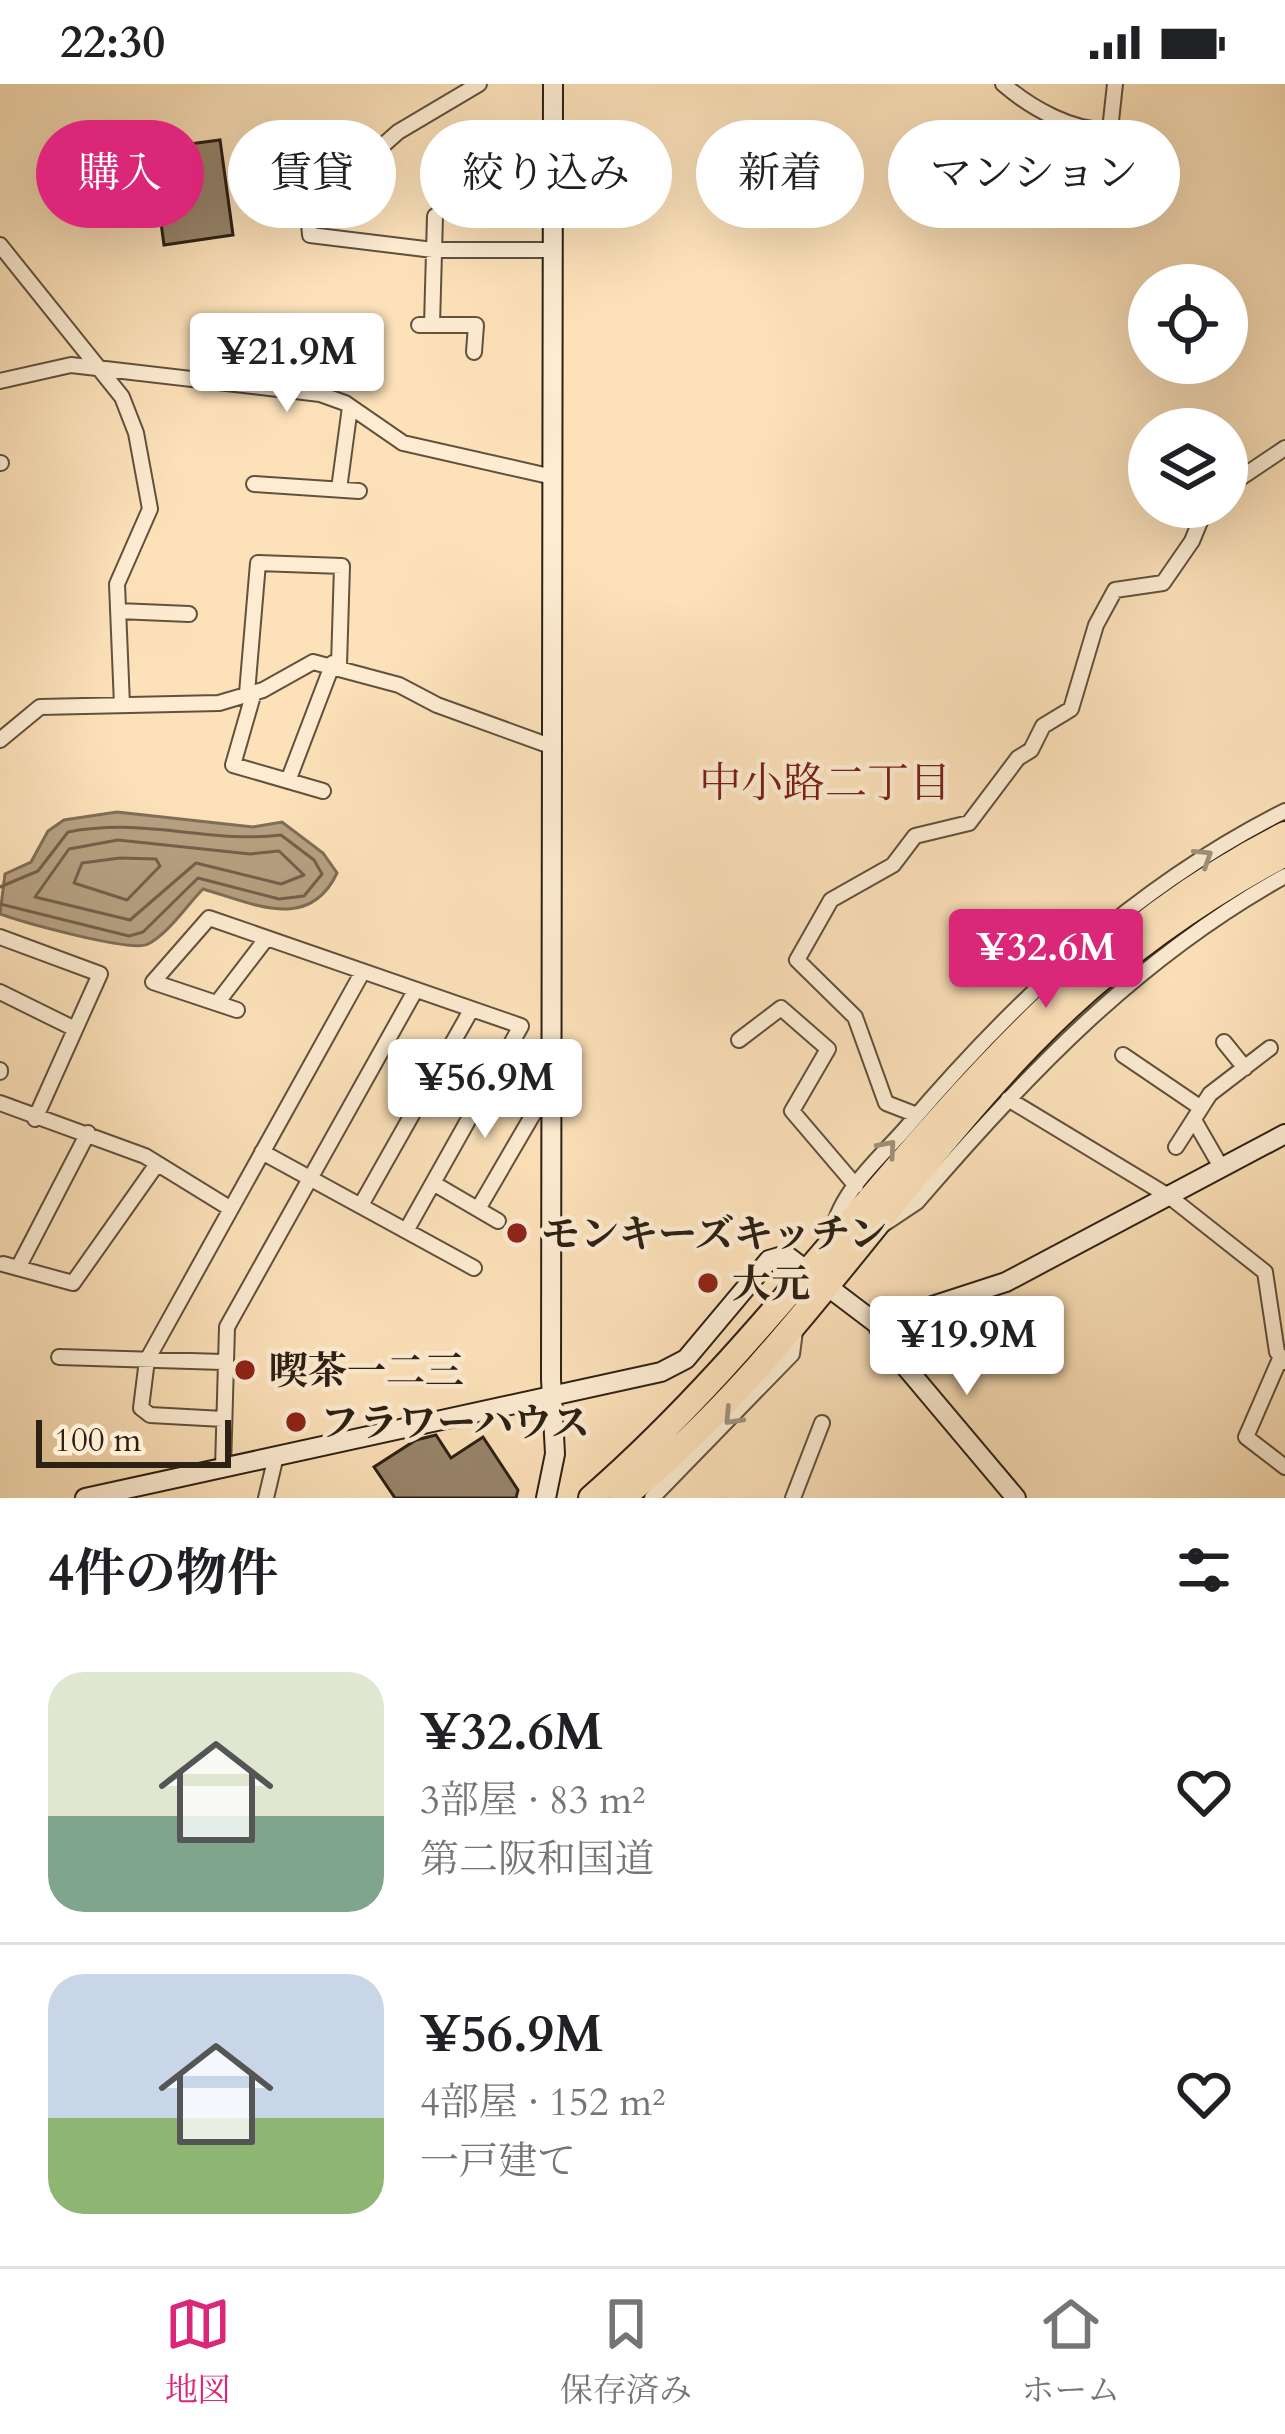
<!DOCTYPE html>
<html lang="ja">
<head>
<meta charset="utf-8">
<style>
	body { margin:0; font-family:Cardo,"Noto Serif JP",serif; background:#f2f2f2; color:#202124; height:100vh; display:flex; flex-direction:column; font-size:45px; white-space:nowrap }
	* { box-sizing:border-box; margin:0 }
	p { font-size:39px; color:#757577 }
	.icon { flex:none; width:66px; height:66px; fill:none; stroke:currentColor; stroke-width:2; stroke-linecap:round; stroke-linejoin:round }
	.map { position:relative; height:1414px; overflow:hidden }
	.panel { display:flex; flex-direction:column; background:#fff; flex:1 }
	.panel>* { flex:none }
	.hud { position:absolute; left:36px; top:36px; width:1215px; height:108px; display:flex; gap:24px }
	.fabs { position:absolute; left:1128px; top:180px; display:grid; gap:24px }
	.fabs a { display:grid; place-items:center; width:120px; height:120px; border-radius:50%; background:#fff; box-shadow:0 12px 48px #0002; font-size:60px }
	.scale { position:absolute; left:36px; bottom:30px; width:195px; box-sizing:border-box; padding-left:12px; border:6px solid #2d2114; border-top:0; font-size:33px; line-height:42px; white-space:nowrap; color:#2d2114; -webkit-text-stroke:9px #fdecd2; paint-order:stroke }
	.price { position:absolute; translate:-50% -102px; padding:0 27px; border-radius:12px; background:#fff; color:#222; font-size:39px; line-height:78px; filter:drop-shadow(0 3px 6px #0008) }
	.price::after { content:''; position:absolute; left:50%; top:72px; width:36px; height:27px; margin-left:-18px; background:inherit; clip-path:polygon(0 0,100% 0,50% 100%) }
	.price.active { background:#db2777; color:#fff }
	ul { padding:0; list-style:none }
	li { display:flex; align-items:center; gap:36px; height:300px; padding:0 48px }
	li+li { border-top:3px solid #e0e0e0 }
	li span { display:grid; place-items:center; flex:none; width:336px; height:240px; border-radius:36px; color:#555 }
	li>.icon { margin-inline-start:auto }
	span .icon { width:144px; height:144px; fill:#fffc; stroke-width:1 }
	li b { font-size:51px }
	h2 { display:flex; justify-content:space-between; align-items:center; height:144px; padding:0 48px; font-size:51px }
	.pill { padding:0 42px; border-radius:54px; background:#fff; box-shadow:0 12px 48px #0002; font-size:42px; line-height:108px }
	.pill.active { background:#db2777; color:#fff }
	.status { display:flex; justify-content:space-between; align-items:center; height:84px; padding:0 60px; background:#fff; direction:ltr }
	.status svg { height:33px; fill:currentColor }
	.tab-bar { display:flex; justify-content:space-around; align-items:center; height:168px; border-top:3px solid #e0e0e0; background:#fff; font-size:33px; color:#757577 }
	.tab-bar a { display:grid; justify-items:center; gap:6px }
	.tab-bar .active { color:#db2777 }
	.map>svg:first-child { display:block }
	.water { fill:#b6a081; stroke:#7f6d55; stroke-width:3 }
	.lines { fill:none; stroke-linecap:round; stroke-linejoin:round }
	.shore { stroke:#72604a; stroke-width:3 }
	.building { fill:#99856a; stroke:#2d2114; stroke-width:3 }
	.street-casing { stroke:#61513d; stroke-width:18 }
	.secondary-casing { stroke:#2d2114; stroke-width:22 }
	.highway-casing { stroke:#2d2114; stroke-width:28 }
	.street { stroke:#fdecd2; stroke-width:14 }
	.secondary { stroke:#fdecd2; stroke-width:18 }
	.highway { stroke:#fce1b9; stroke-width:24 }
	.oneway { stroke:#9f917c }
	.poi-dot { fill:#8f2418; stroke:#fdecd2; stroke-width:4.5 }
	.labels { text-anchor:middle; stroke-width:9; stroke-linejoin:round; paint-order:stroke }
	.poi-label { font-size:39px; font-weight:bold; fill:#2d2114; stroke:#fdecd2; text-anchor:start }
	.neighbourhood-label { font-size:42px; fill:#7a1f14; stroke:#fdecd2 }
</style>
</head>
<body>
<div class="status"><b>22:30</b><svg viewBox="0 0 49 12"><path d="M0 12V9h3v3zM5 12V6h3v6zM10 12V3h3v9zM15 12V0h3v12zM26 1h20v11H26zM47 4h2v5h-2z"/></svg></div>
<div class="map">
<svg width="1285" height="1414" viewBox="0 0 1285 1414">
	<rect width="100%" height="100%" fill="#fce1b9"/>
	<filter id="stains"><feTurbulence type="fractalNoise" baseFrequency=".00167" numOctaves="4"/><feColorMatrix values="0 0 0 0 .2 0 0 0 0 .09 0 0 0 0 .02 0 0 0 .5 -.17"/></filter>
	<radialGradient id="worn" r=".72"><stop offset=".6" stop-color="#630" stop-opacity="0"/><stop offset="1" stop-color="#630" stop-opacity=".3"/></radialGradient>
	<!-- water -->
	<path class="water" d="M117 728 253 743 282 738 323 769 337 789C309 849 252 819 203 805 187 821 168 850 148 860 132 869 22 838 0 830L5 790 31 778 48 747 64 736Z"/>
	<g class="lines">
		<!-- shore -->
		<path class="shore" d="M118 756 250 770 279 767 304 791 281 800 196 779 130 836 35 813 69 765Z
			M120 774 156 775 160 782 127 816 74 799 82 779Z
			M0 803 38 787 68 748C147 733 209 760 281 751L314 776 322 790 304 812 279 815 198 794 143 848 129 852 0 820"/>
	</g>
	<!-- building -->
	<path class="building" d="M220 56 233 151 164 161 151 65Z
		M436 1351 451 1374 483 1353 518 1406 516 1414H395L374 1383 416 1356Z"/>
	<g class="lines">
		<defs>
			<path id="street" d="M479 0 398 48 308 128 310 151 433 166H552
				M1003 0C1031 24 1073 48 1110 46L1115 0
				M0 161 122 313 136 349 150 425 117 500 122 621
				M419 241H476L474 268
				M432 241 435 132
				M0 297 71 281 320 310 345 319 403 359 553 393
				M0 379H1
				M254 400 359 407
				M1227 403 1285 364
				M339 405 350 323
				M118 527 189 530
				M254 608 233 681 323 707
				M247 609 258 479 342 482 339 581
				M0 656 40 623 219 619 263 606 313 578 399 601 437 621 553 663
				M288 697 333 579
				M0 853 100 890 35 1035
				M0 908 75 945
				M217 919 266 855
				M237 926 153 898 209 834 521 942 406 1147
				M739 956 781 924 828 965 792 1027 856 1102
				M1224 958 1245 984
				M1123 971 1201 1024
				M0 986V988
				M1008 1015 1170 1113 1265 1188 1277 1268 1285 1278
				M0 1019 145 1072 231 1125
				M917 1031 886 1019 855 933 797 876 831 816 893 781 915 752 969 739 1018 674 1031 666 1043 642 1071 625 1096 541 1115 506 1163 499 1192 457 1206 423
				M1194 1036 1221 1083
				M1176 1063 1210 1010 1270 964
				M262 1068 474 1184
				M433 1099 498 1137
				M361 1121 470 928
				M478 1125 535 1027 488 1000
				M884 1140 917 1118C1026 991 1137 874 1285 792
				M831 1156C836 1111 877 1077 906 1044 1015 916 1134 803 1285 727
				M3 1180 73 1199 157 1080
				M18 1184 88 1049
				M59 1273 223 1278
				M1279 1277 1246 1353 1285 1383
				M223 1335 150 1331 141 1324 147 1276 362 889
				M223 1384 227 1243 415 907
				M266 1414 276 1372
				M652 1414 792 1270 795 1247
				M793 1414 822 1339"/>
			<path id="secondary" d="M877 1240 1006 1198 1285 1050
				M85 1414 661 1288 686 1275 769 1176 786 1171 877 1240 888 1262 1016 1414
				M546 1414 555 1370 551 1295 553 0"/>
			<path id="highway" d="M591 1414C834 1203 990 898 1285 750
				M622 1414C782 1286 889 1107 1030 961 1105 883 1190 821 1285 770"/>
		</defs>
		<!-- street casing -->
		<use href="#street" class="street-casing"/>
		<!-- secondary casing -->
		<use href="#secondary" class="secondary-casing"/>
		<!-- highway casing -->
		<use href="#highway" class="highway-casing"/>
		<!-- street -->
		<use href="#street" class="street"/>
		<!-- secondary -->
		<use href="#secondary" class="secondary"/>
		<!-- highway -->
		<use href="#highway" class="highway"/>
	</g>
	<!-- one-way arrows -->
	<defs><path id="oneway-chevron" d="M-2-3.5L2.5 0L-2 3.5" fill="none" stroke-width="1.6" stroke-linecap="round" stroke-linejoin="round" transform="scale(3)"/></defs>
	<g class="oneway">
		<use href="#oneway-chevron" transform="translate(1204 773) rotate(-33)"/>
		<use href="#oneway-chevron" transform="translate(888 1064) rotate(-49)"/>
		<use href="#oneway-chevron" transform="translate(732 1333) rotate(133)"/>
	</g>
	<!-- markers -->
	<g class="poi-dot">
		<circle cx="517" cy="1149" r="12"/>
		<circle cx="708" cy="1199" r="12"/>
		<circle cx="245" cy="1286" r="12"/>
		<circle cx="296" cy="1338" r="12"/>
	</g>
	<g class="labels">
		<!-- poi labels -->
		<g class="poi-label">
			<text x="541" y="1163">モンキーズキッチン</text>
			<text x="732" y="1213">大元</text>
			<text x="269" y="1300">喫茶一二三</text>
			<text x="320" y="1352">フラワーハウス</text>
		</g>
		<!-- neighbourhood labels -->
		<g class="neighbourhood-label">
			<text x="825" y="713">中小路二丁目</text>
		</g>
	</g>
	<rect width="100%" height="100%" filter="url(#stains)"/>
	<rect width="100%" height="100%" fill="url(#worn)"/>
</svg>
<div class="fabs">
<a><svg class="icon" aria-label="locate" viewBox="0 0 24 24"><circle cx="12" cy="12" r="6"/><path d="M12 2v4M12 18v4M2 12h4M18 12h4"/></svg></a>
<a><svg class="icon" aria-label="layers" viewBox="0 0 24 24"><path d="M12 4l9 5-9 5-9-5zM3 14l9 5 9-5"/></svg></a>
</div>
<div class="scale">100 m</div>
<b class="price" style="left:287px;top:331px">¥21.9M</b>
<b class="price active" style="left:1046px;top:927px">¥32.6M</b>
<b class="price" style="left:485px;top:1057px">¥56.9M</b>
<b class="price" style="left:967px;top:1314px">¥19.9M</b>
<div class="hud">
<a class="pill active">購入</a>
<a class="pill">賃貸</a>
<a class="pill">絞り込み</a>
<a class="pill">新着</a>
<a class="pill">マンション</a>
</div>
</div>
<section class="panel">
<h2>4件の物件<svg class="icon" aria-label="filters" viewBox="0 0 24 24"><path d="M4 7h16M4 17h16"/><circle cx="9" cy="7" r="2"/><circle cx="15" cy="17" r="2"/></svg></h2>
<ul>
<li><span style="background:linear-gradient(#dfe7d0 60%,#7fa58c 0)"><svg class="icon" aria-label="home" viewBox="0 0 24 24"><path d="M3 11l9-7 9 7M6 9v11h12V9"/></svg></span><div><b>¥32.6M</b><p>3部屋 · 83 m²</p><p>第二阪和国道</p></div><svg class="icon" aria-label="heart" viewBox="0 0 24 24"><path d="M12 20l-8-8c-3-5 5-10 8-4 3-6 11-1 8 4z"/></svg></li>
<li><span style="background:linear-gradient(#c9d6e8 60%,#8fb573 0)"><svg class="icon" aria-label="home" viewBox="0 0 24 24"><path d="M3 11l9-7 9 7M6 9v11h12V9"/></svg></span><div><b>¥56.9M</b><p>4部屋 · 152 m²</p><p>一戸建て</p></div><svg class="icon" aria-label="heart" viewBox="0 0 24 24"><path d="M12 20l-8-8c-3-5 5-10 8-4 3-6 11-1 8 4z"/></svg></li>
</ul>
</section>
<nav class="tab-bar">
<a class="active"><svg class="icon" aria-label="map" viewBox="0 0 24 24"><path d="M3 6l6-2 6 2 6-2v14l-6 2-6-2-6 2zM9 4v14M15 6v14"/></svg>地図</a>
<a><svg class="icon" aria-label="saved" viewBox="0 0 24 24"><path d="M7 4h10v16l-5-4-5 4z"/></svg>保存済み</a>
<a><svg class="icon" aria-label="home" viewBox="0 0 24 24"><path d="M3 11l9-7 9 7M6 9v11h12V9"/></svg>ホーム</a>
</nav>
</body>
</html>
